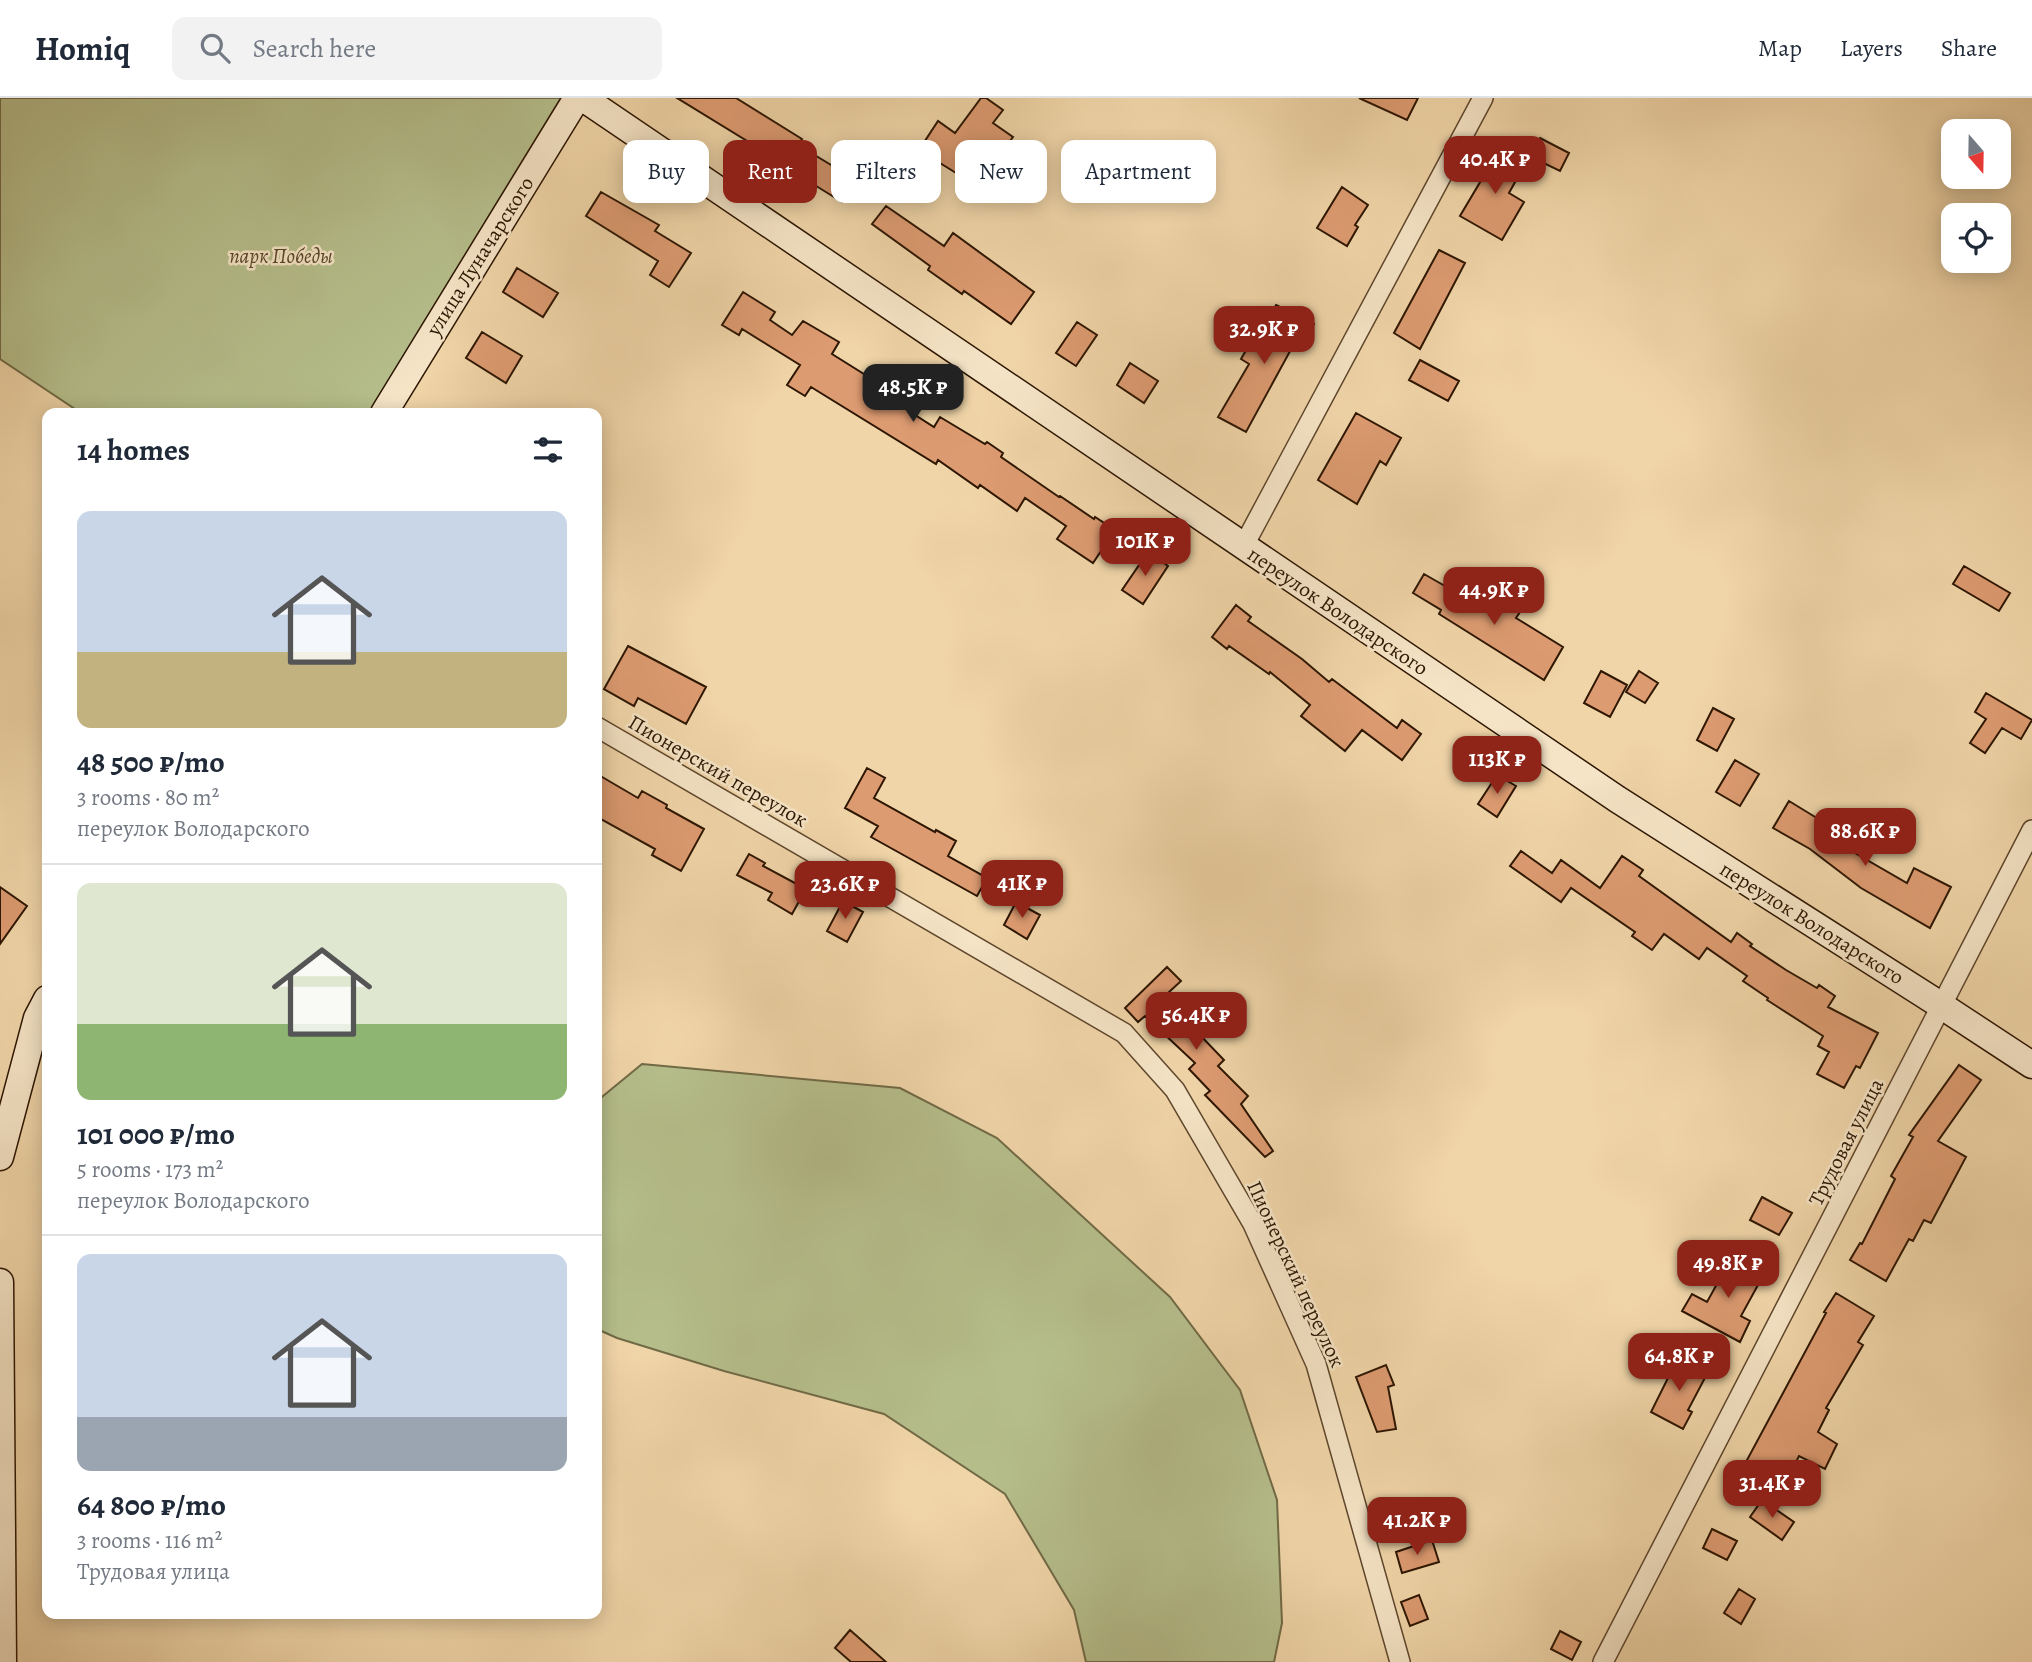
<!DOCTYPE html>
<html lang="en">
<head>
<meta charset="utf-8">
<style>
	body { margin:0; font-family:Alegreya,serif; background:#f2f2f3; color:#1f2937; height:100vh; display:flex; flex-direction:column; font-size:26px; white-space:nowrap }
	* { box-sizing:border-box; margin:0 }
	p { font-size:23px; color:#747a83 }
	.icon { flex:none; width:38px; height:38px; fill:none; stroke:currentColor; stroke-width:2; stroke-linecap:round; stroke-linejoin:round }
	.map { position:relative; flex:1; overflow:hidden }
	.side { position:absolute; left:42px; top:310px; width:560px; height:1211px; display:flex; flex-direction:column; background:#fff; border-radius:14px; box-shadow:0 4px 18px #0003 }
	.side>* { flex:none }
	.guide { position:absolute; left:623px; top:42px; width:665px; height:63px; display:flex; gap:14px }
	.needle { width:46px; rotate:160deg }
	.buttons { position:absolute; left:1941px; top:21px; display:grid; gap:14px }
	.buttons a { display:grid; place-items:center; width:70px; height:70px; border-radius:14px; background:#fff; box-shadow:0 4px 18px #0003; font-size:35px }
	.price { position:absolute; translate:-50% -60px; padding:0 16px; border-radius:14px; background:#8f2418; color:#fff; font-size:23px; line-height:46px; filter:drop-shadow(0 2px 4px #0008) }
	.price::after { content:''; position:absolute; left:50%; top:42px; width:21px; height:16px; margin-left:-10px; background:inherit; clip-path:polygon(0 0,100% 0,50% 100%) }
	.price.active { background:#222; color:#fff }
	ul { padding:0; list-style:none }
	li { display:grid; align-content:center; gap:14px; height:371px; padding:0 35px }
	li+li { border-top:2px solid #e0e1e3 }
	li span { display:grid; place-items:center; height:217px; border-radius:14px; color:#555 }
	li>.icon { margin-inline-start:auto }
	span .icon { width:126px; height:126px; fill:#fffc; stroke-width:1 }
	li b { font-size:30px }
	h2 { display:flex; justify-content:space-between; align-items:center; height:84px; padding:0 35px; font-size:30px }
	.tag { padding:0 24px; border-radius:14px; background:#fff; box-shadow:0 4px 18px #0003; font-size:24px; line-height:63px }
	.tag.active { background:#8f2418; color:#fff }
	header { display:flex; align-items:center; gap:42px; box-sizing:border-box; height:98px; padding:0 35px; background:#fff; border-bottom:2px solid #e0e1e3 }
	header strong { font-size:33px }
	nav { display:flex; gap:38px; margin-inline-start:auto; font-size:24px }
	.search { width:490px; height:63px; background:#f2f2f3; display:flex; align-items:center; gap:18px; box-sizing:border-box; padding:0 24px; border-radius:14px; color:#747a83; font-size:26px }
	.map>svg:first-child { display:block }
	.green { fill:#b5be8b; stroke:#716a46; stroke-width:2 }
	.building { fill:#dd9b71; stroke:#2d1602; stroke-width:2 }
	.lines { fill:none; stroke-linecap:round; stroke-linejoin:round }
	.street-casing { stroke:#5e462c; stroke-width:22 }
	.secondary-casing { stroke:#2d1602; stroke-width:29 }
	.street { stroke:#f5e4c6; stroke-width:19 }
	.secondary { stroke:#f5e4c6; stroke-width:26 }
	.labels { text-anchor:middle; stroke-width:5; stroke-linejoin:round; paint-order:stroke }
	.park-label { font-size:21px; font-style:italic; fill:#56482b; stroke:#f5e4c6 }
	.street-label { font-size:21px; fill:#2d1602; stroke:#f5e4c6 }
</style>
</head>
<body>
<header>
<strong>Homiq</strong>
<div class="search"><svg class="icon" aria-label="search" viewBox="0 0 24 24"><circle cx="10" cy="10" r="6"/><path d="M15 15l6 6"/></svg>Search here</div>
<nav><a>Map</a><a>Layers</a><a>Share</a></nav>
</header>
<div class="map">
<svg width="2032" height="1564" viewBox="0 0 2032 1564">
	<rect width="100%" height="100%" fill="#f0d5a8"/>
	<filter id="stains"><feTurbulence type="fractalNoise" baseFrequency=".00286" numOctaves="4"/><feColorMatrix values="0 0 0 0 .2 0 0 0 0 .09 0 0 0 0 .02 0 0 0 .5 -.17"/></filter>
	<radialGradient id="worn" r=".72"><stop offset=".6" stop-color="#630" stop-opacity="0"/><stop offset="1" stop-color="#630" stop-opacity=".3"/></radialGradient>
	<!-- green -->
	<path class="green" d="M0 0H561L369 315H81L0 261Z
		M642 966 900 990 997 1040 1170 1199 1240 1292 1277 1402 1282 1525 1274 1564H1086L1074 1512 1005 1396 884 1316 724 1273 617 1240 597 1231V1003Z"/>
	<!-- building -->
	<path class="building" d="M677 0H736L802 41 798 47 856 82 842 104 800 78 801 76Z
		M981 0H986L1003 12 993 25 1013 39 977 88 919 52 938 23 955 35Z
		M1359 0H1418L1407 22Z
		M1540 40 1569 55 1560 73 1531 59Z
		M1494 50 1524 68 1509 95 1524 104 1502 142 1460 118 1489 69 1484 66Z
		M1342 89 1368 107 1355 127 1358 129 1347 148 1317 130Z
		M601 94 659 127 655 133 691 155 669 189 650 177 658 163 586 118Z
		M886 108 944 148 953 135 1034 194 1011 226 964 193 962 196 928 172 930 168 872 126Z
		M1439 152 1465 165 1420 251 1394 235Z
		M517 170 558 195 543 219 503 194Z
		M743 194 775 214 770 222 792 237 803 223 839 244 832 256 891 293 887 299 934 329 940 319 985 346 987 344 1003 355 1001 359 1059 399 1060 398 1094 421 1095 419 1115 432 1093 465 1057 441 1066 428 1025 400 1017 413 980 387 978 390 938 362 936 366 811 289 805 298 787 287 800 267 742 231 739 237 722 227Z
		M1276 207 1314 226 1303 248 1295 244 1246 334 1218 319 1249 266 1241 261 1252 242 1257 245Z
		M1077 224 1097 237 1076 268 1056 255Z
		M482 234 522 258 506 285 466 260Z
		M1420 262 1459 283 1448 303 1409 282Z
		M1130 265 1158 283 1144 305 1117 287Z
		M1356 315 1401 340 1386 367 1380 363 1357 406 1318 382Z
		M1148 454 1168 468 1143 506 1122 492Z
		M1964 468 2010 495 1999 513 1953 486Z
		M1424 476 1494 516 1505 500 1522 511 1516 520 1563 549 1544 582 1439 516 1441 512 1413 495Z
		M1236 507 1251 519 1248 523 1302 561 1329 584 1332 581 1397 630 1402 622 1421 636 1402 662 1362 632 1345 653 1301 618 1310 607 1270 574 1269 576 1229 548 1227 551 1212 539Z
		M628 548 706 589 686 626 638 600 634 608 604 591Z
		M1601 573 1627 587 1610 619 1584 605Z
		M1639 573 1658 585 1645 605 1626 594Z
		M1986 595 2032 622 2021 641 2002 630 1985 655 1970 645 1986 621 1975 614Z
		M1713 610 1734 621 1717 653 1697 642Z
		M1735 662 1759 676 1740 708 1716 694Z
		M867 670 885 680 874 700 935 734 936 732 956 743 948 758 987 780 977 798 871 739 878 728 845 710Z
		M597 676 638 700 642 693 667 707 666 710 704 731 681 773 652 757 655 751 597 719Z
		M1497 677 1516 688 1497 719 1478 706Z
		M1789 703 1825 725 1824 727 1857 752 1855 755 1907 785 1914 770 1951 789 1930 830 1861 790 1810 751 1773 730Z
		M1521 753 1552 775 1561 762 1600 790 1622 758 1643 772 1639 778 1731 844 1737 835 1752 846 1750 848 1786 872 1817 890 1819 887 1835 898 1828 909 1878 935 1860 970 1856 968 1844 990 1817 976 1829 954 1818 948 1823 938 1767 902 1768 900 1743 883 1747 878 1707 850 1699 861 1664 836 1652 852 1632 838 1635 834 1571 790 1561 804 1510 768Z
		M749 756 765 765 763 768 806 791 792 816 768 802 772 795 737 777Z
		M0 789 27 808 0 846Z
		M843 803 863 814 847 844 827 833Z
		M1016 804 1040 817 1027 841 1004 827Z
		M1167 869 1181 883 1168 895 1204 929 1198 935 1224 962 1218 968 1248 998 1241 1006 1273 1053 1265 1059 1205 997 1210 993 1189 971 1195 965 1145 918 1138 924 1125 910Z
		M1959 967 1981 982 1938 1043 1966 1059 1931 1125 1924 1122 1913 1143 1909 1141 1886 1183 1850 1162 1860 1145 1862 1146 1895 1081 1891 1078 1913 1039 1909 1037Z
		M1762 1099 1792 1115 1779 1137 1750 1122Z
		M1732 1159 1764 1176 1741 1218 1750 1223 1740 1244 1682 1213 1692 1196 1707 1204Z
		M1836 1195 1874 1218 1858 1244 1863 1247 1826 1310 1829 1312 1818 1334 1837 1346 1825 1371 1799 1358 1780 1396 1740 1375 1826 1215 1824 1214Z
		M1674 1259 1707 1276 1688 1312 1692 1314 1683 1331 1651 1314 1668 1280 1664 1278Z
		M1386 1267 1394 1287 1388 1289 1396 1331 1377 1334 1356 1279Z
		M1762 1402 1794 1424 1782 1442 1750 1419Z
		M1712 1431 1737 1443 1727 1462 1703 1450Z
		M1432 1442 1439 1464 1402 1475 1396 1454Z
		M1739 1491 1755 1501 1741 1526 1724 1515Z
		M1419 1497 1428 1521 1410 1528 1401 1504Z
		M850 1532 886 1564H851L835 1550Z
		M1560 1533 1581 1544 1572 1562 1551 1551Z"/>
	<g class="lines">
		<defs>
			<path id="street" d="M1243 449 1483 0
				M597 629 1124 935 1175 992 1253 1126 1316 1266 1400 1564
				M1603 1564 2032 732"/>
			<path id="secondary" d="M583 0 1617 701 1942 908 2032 967
				M384 315 577 0
				M0 1059 37 920 47 901
				M0 1184 3 1564"/>
		</defs>
		<!-- street casing -->
		<use href="#street" class="street-casing"/>
		<!-- secondary casing -->
		<use href="#secondary" class="secondary-casing"/>
		<!-- street -->
		<use href="#street" class="street"/>
		<!-- secondary -->
		<use href="#secondary" class="secondary"/>
	</g>
	<g class="labels">
		<!-- park labels -->
		<g class="park-label">
			<text x="281" y="165">парк Победы</text>
		</g>
		<!-- street labels -->
		<g class="street-label">
			<text transform="translate(480 158) rotate(-58)" y="7">улица Луначарского</text>
			<text transform="translate(1338 513) rotate(34)" y="7">переулок Володарского</text>
			<text transform="translate(718 673) rotate(30)" y="7">Пионерский переулок</text>
			<text transform="translate(1812 825) rotate(32)" y="7">переулок Володарского</text>
			<text transform="translate(1846 1044) rotate(-63)" y="7">Трудовая улица</text>
			<text transform="translate(1296 1176) rotate(65)" y="7">Пионерский переулок</text>
		</g>
	</g>
	<rect width="100%" height="100%" filter="url(#stains)"/>
	<rect width="100%" height="100%" fill="url(#worn)"/>
</svg>
<div class="buttons">
<a><svg class="needle" viewBox="-14 -14 28 28"><path d="M0-13l5 13h-10z" fill="#e53935"/><path d="M0 13l5-13h-10z" fill="#747a83"/></svg></a>
<a><svg class="icon" aria-label="locate" viewBox="0 0 24 24"><circle cx="12" cy="12" r="6"/><path d="M12 2v4M12 18v4M2 12h4M18 12h4"/></svg></a>
</div>
<b class="price" style="left:1495px;top:98px">40.4K ₽</b>
<b class="price" style="left:1264px;top:268px">32.9K ₽</b>
<b class="price active" style="left:913px;top:326px">48.5K ₽</b>
<b class="price" style="left:1145px;top:480px">101K ₽</b>
<b class="price" style="left:1494px;top:529px">44.9K ₽</b>
<b class="price" style="left:1497px;top:698px">113K ₽</b>
<b class="price" style="left:1865px;top:770px">88.6K ₽</b>
<b class="price" style="left:1022px;top:822px">41K ₽</b>
<b class="price" style="left:845px;top:823px">23.6K ₽</b>
<b class="price" style="left:1196px;top:954px">56.4K ₽</b>
<b class="price" style="left:1728px;top:1202px">49.8K ₽</b>
<b class="price" style="left:1679px;top:1295px">64.8K ₽</b>
<b class="price" style="left:1772px;top:1422px">31.4K ₽</b>
<b class="price" style="left:1417px;top:1459px">41.2K ₽</b>
<div class="guide">
<a class="tag">Buy</a>
<a class="tag active">Rent</a>
<a class="tag">Filters</a>
<a class="tag">New</a>
<a class="tag">Apartment</a>
</div>
<section class="side">
<h2>14 homes<svg class="icon" aria-label="filters" viewBox="0 0 24 24"><path d="M4 7h16M4 17h16"/><circle cx="9" cy="7" r="2"/><circle cx="15" cy="17" r="2"/></svg></h2>
<ul>
<li><span style="background:linear-gradient(#c9d6e8 65%,#c2b280 0)"><svg class="icon" aria-label="home" viewBox="0 0 24 24"><path d="M3 11l9-7 9 7M6 9v11h12V9"/></svg></span><div><b>48 500 ₽/mo</b><p>3 rooms · 80 m²</p><p>переулок Володарского</p></div></li>
<li><span style="background:linear-gradient(#dfe7d0 65%,#8fb573 0)"><svg class="icon" aria-label="home" viewBox="0 0 24 24"><path d="M3 11l9-7 9 7M6 9v11h12V9"/></svg></span><div><b>101 000 ₽/mo</b><p>5 rooms · 173 m²</p><p>переулок Володарского</p></div></li>
<li><span style="background:linear-gradient(#c9d6e8 75%,#9aa5b1 0)"><svg class="icon" aria-label="home" viewBox="0 0 24 24"><path d="M3 11l9-7 9 7M6 9v11h12V9"/></svg></span><div><b>64 800 ₽/mo</b><p>3 rooms · 116 m²</p><p>Трудовая улица</p></div></li>
</ul>
</section>
</div>
</body>
</html>
